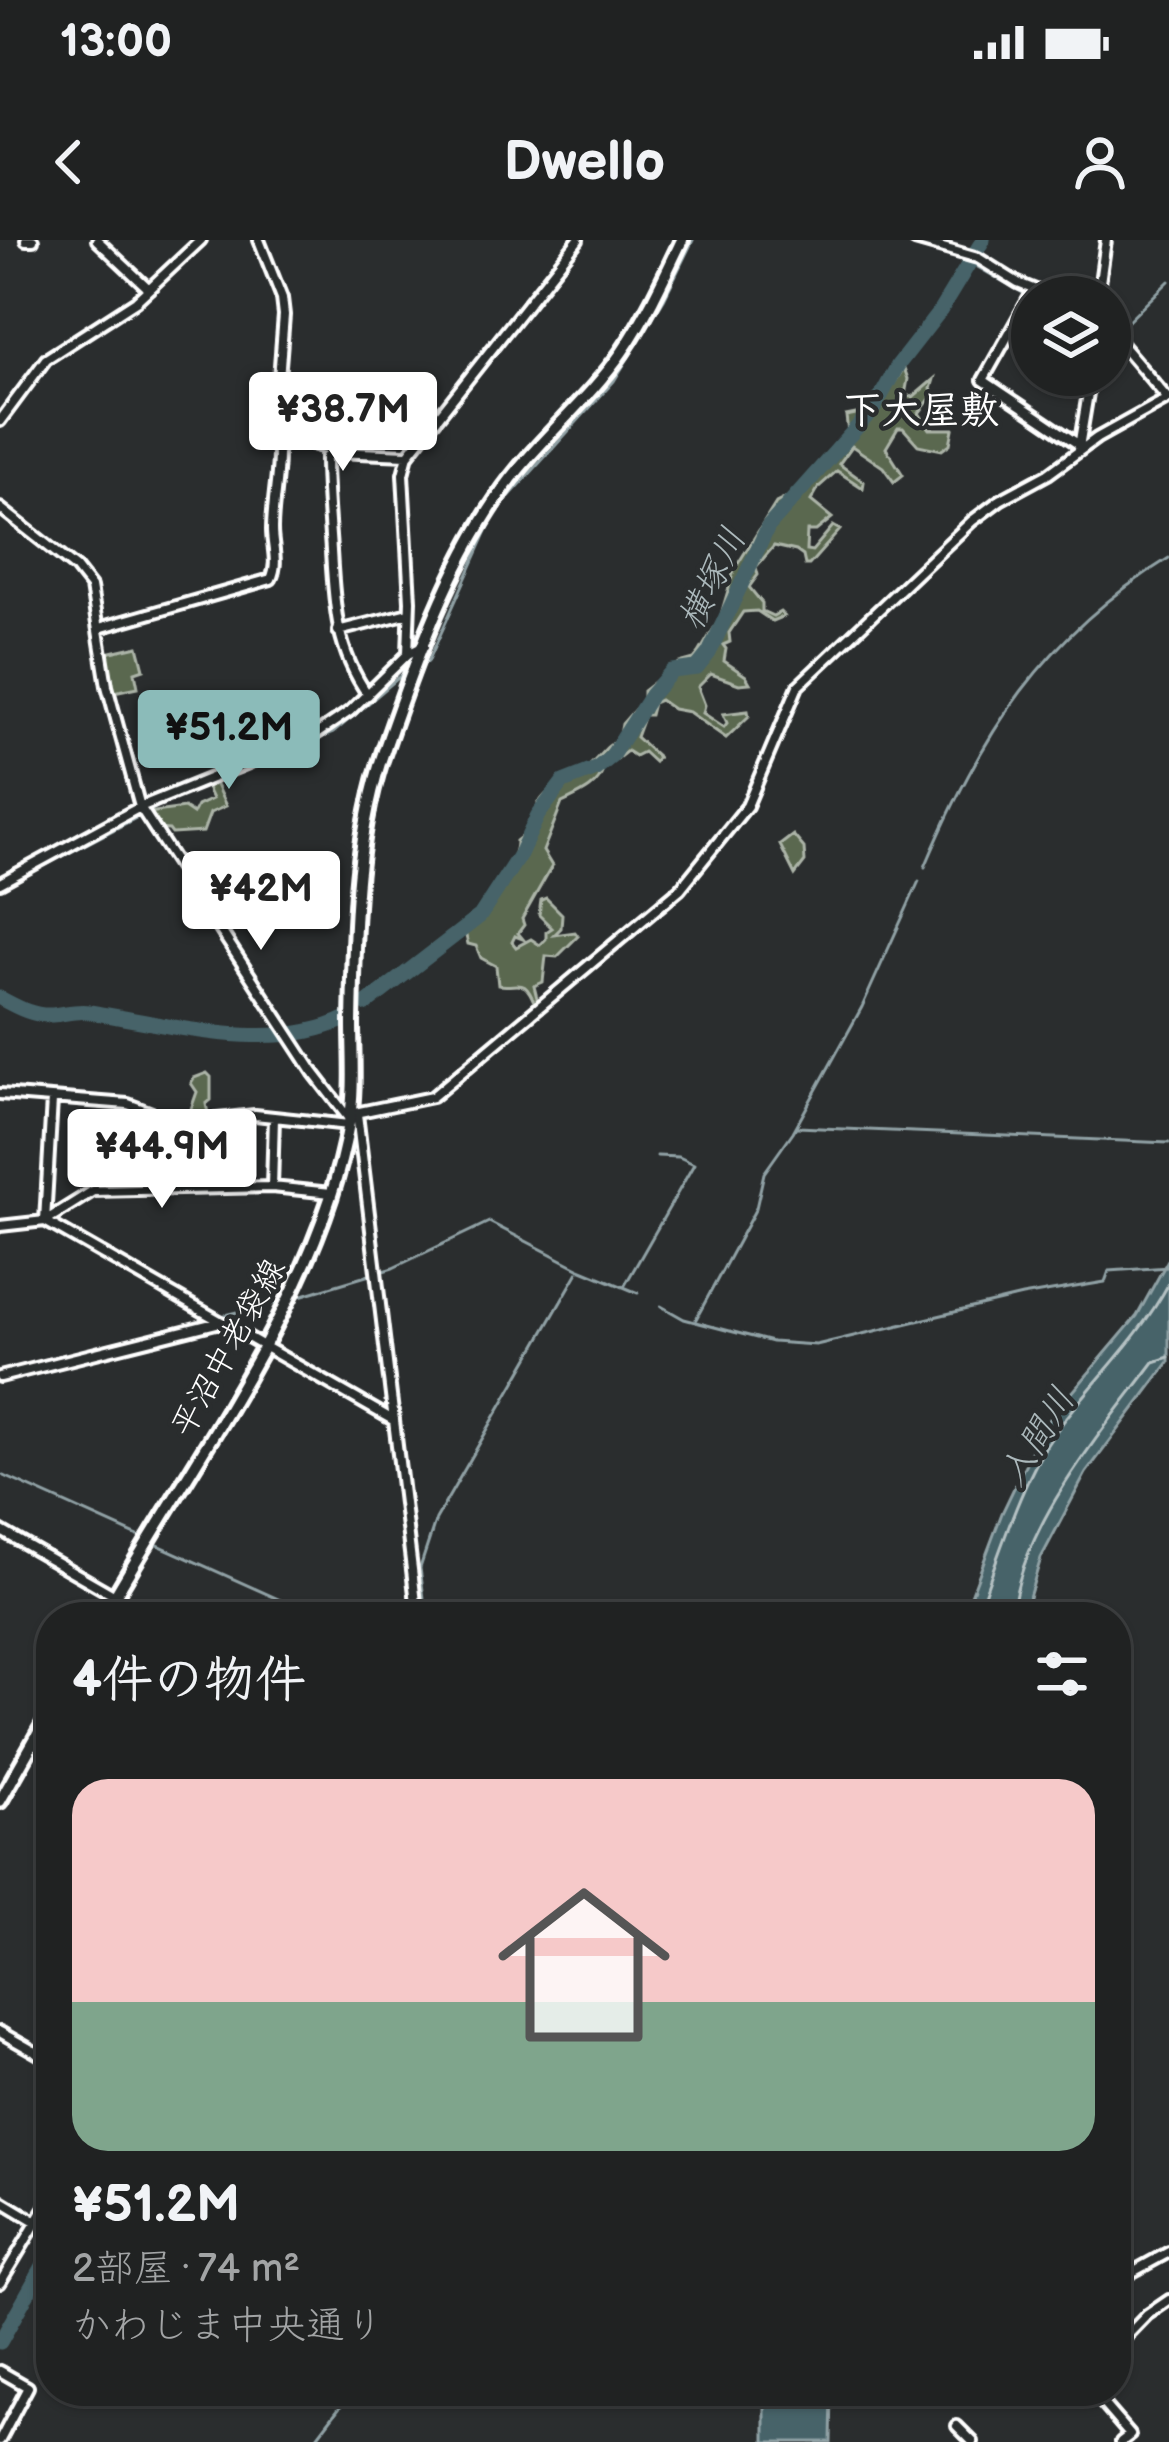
<!DOCTYPE html>
<html lang="ja">
<head>
<meta charset="utf-8">
<style>
	body { margin:0; font-family:"Balsamiq Sans","Klee One",sans-serif; background:#2d2f2f; color:#f1f3f6; height:100vh; display:flex; flex-direction:column; font-size:45px; white-space:nowrap }
	* { box-sizing:border-box; margin:0 }
	p { font-size:39px; color:#a2a4a5 }
	.icon { flex:none; width:66px; height:66px; fill:none; stroke:currentColor; stroke-width:2; stroke-linecap:round; stroke-linejoin:round }
	.map { position:relative; flex:1; overflow:hidden }
	.drawer { position:absolute; left:36px; top:1362px; width:1095px; height:804px; display:flex; flex-direction:column; background:#202222; border-radius:48px; box-shadow:0 3px 9px #0004,0 0 0 3px #3d3f40 }
	.drawer>* { flex:none }
	.buttons { position:absolute; left:1011px; top:36px; display:grid; gap:24px }
	.buttons a { display:grid; place-items:center; width:120px; height:120px; border-radius:50%; background:#202222; box-shadow:0 3px 9px #0004,0 0 0 3px #3d3f40; font-size:60px }
	.price { position:absolute; translate:-50% -102px; padding:0 27px; border-radius:12px; background:#fff; color:#222; font-size:39px; line-height:78px; filter:drop-shadow(0 3px 6px #0008) }
	.price::after { content:''; position:absolute; left:50%; top:72px; width:36px; height:27px; margin-left:-18px; background:inherit; clip-path:polygon(0 0,100% 0,50% 100%) }
	.price.selected { background:#8bbbb9; color:#111 }
	ul { padding:0; list-style:none }
	li { display:grid; align-content:center; gap:24px; height:636px; padding:0 36px }
	li span { display:grid; place-items:center; height:372px; border-radius:36px; color:#555 }
	li>.icon { margin-inline-start:auto }
	span .icon { width:216px; height:216px; fill:#fffc; stroke-width:1 }
	li b { font-size:51px }
	h2 { display:flex; justify-content:space-between; align-items:center; height:144px; padding:0 36px; font-size:51px }
	.status { display:flex; justify-content:space-between; align-items:center; height:84px; padding:0 60px; background:#202222; direction:ltr }
	.status svg { height:33px; fill:currentColor }
	header { display:flex; justify-content:space-between; align-items:center; height:156px; padding:0 36px; background:#202222; font-size:54px; font-weight:600 }
	.map>svg:first-child { display:block }
	.green { fill:#5a6850; stroke:#acb4a8; stroke-width:3 }
	.water { fill:#466369; stroke:#90a1a5; stroke-width:3 }
	.lines { fill:none; stroke-linecap:round; stroke-linejoin:round }
	.shore { stroke:#b5c1c3; stroke-width:3 }
	.stream { stroke:#90a1a5; stroke-width:3 }
	.river { stroke:#466369; stroke-width:15 }
	.minor-casing { stroke:#fff; stroke-width:16 }
	.major-casing { stroke:#fff; stroke-width:20 }
	.minor { stroke:#2a2d2e; stroke-width:8 }
	.major { stroke:#2a2d2e; stroke-width:10 }
	.labels { text-anchor:middle; stroke-width:9; stroke-linejoin:round; paint-order:stroke }
	.street-label { font-size:33px; fill:#fff; stroke:#2a2d2e }
	.water-label { font-size:36px; font-style:italic; fill:#acb9bc; stroke:#2a2d2e }
	.quarter-label { font-size:39px; font-weight:bold; fill:#fff; stroke:#2a2d2e }
</style>
</head>
<body>
<div class="status"><b>13:00</b><svg viewBox="0 0 49 12"><path d="M0 12V9h3v3zM5 12V6h3v6zM10 12V3h3v9zM15 12V0h3v12zM26 1h20v11H26zM47 4h2v5h-2z"/></svg></div>
<header><svg class="icon" aria-label="back" viewBox="0 0 24 24"><path d="M15 5l-7 7 7 7"/></svg>Dwello<svg class="icon" aria-label="person" viewBox="0 0 24 24"><circle cx="12" cy="8" r="4"/><path d="M4 21q1-7 8-7t8 7"/></svg></header>
<div class="map">
<svg width="1169" height="2202" viewBox="0 0 1169 2202">
	<rect width="100%" height="100%" fill="#2a2d2e"/>
	<filter id="ink" filterUnits="userSpaceOnUse"><feTurbulence type="fractalNoise" baseFrequency=".00833" numOctaves="2"/><feDisplacementMap in="SourceGraphic" scale="24" xChannelSelector="R" yChannelSelector="G"/><feConvolveMatrix kernelMatrix="1 2 1 2 8 2 1 2 1" color-interpolation-filters="sRGB"/></filter>
	<g filter="url(#ink)">
		<!-- green -->
		<path class="green" d="M904 128 908 139 905 155 913 157 934 139 931 149 934 154 919 173 930 189H953L950 204 942 210 918 205 903 188H898L886 208 903 235 894 242 883 227 852 206 839 224 864 242 863 248 837 231 819 247 811 261 832 278 816 291H807L806 310 812 311 833 286 840 290 809 325H805L803 316 796 311 774 306 756 327 758 335 749 347 762 363V371L773 376 780 372 784 376 772 381 757 371 743 372 729 393 730 402 723 405 726 409 724 421 746 436 750 443 739 444 711 434 698 447 705 465 703 473 724 487 727 483 723 474 748 471 749 476 726 498 689 472 673 469 660 460 653 463 650 475H644L636 497 658 517 654 522 643 512 635 516 627 511 603 530C599 547 578 555 562 563L543 611 552 626 522 679 524 685 518 693 523 699 515 696 512 702 516 707 531 699 540 705 546 699V692L552 688 539 675 541 660 546 658 562 674 561 688 554 695 575 692 578 696 557 717 546 716 543 742 534 746 538 762 535 764C524 736 520 748 498 745L496 726 481 718 476 706 468 704 464 688 471 686 470 680C484 661 517 623 516 601L526 593 532 577 543 571 538 564C555 539 573 542 591 524 601 515 607 504 619 500L622 484 643 460V451L679 423 694 419 699 413 720 378 734 330 776 263 794 254 819 233 848 193 846 176 866 172 871 159 880 150H890Z
			M138 406 144 429 135 432 138 447 114 452 107 413Z
			M215 543 226 566 210 573 203 592 172 594 169 590 156 589 148 573 184 568 193 574 197 566 212 559 206 546Z
			M793 595 804 608 805 622 795 635 780 605Z
			M207 833 211 837V860L206 864 208 873 195 880 191 869 197 852 191 843 194 838Z
			M194 888 193 904 199 924 212 927 214 933H222L225 928 231 938 190 944 170 931 169 893 174 889Z"/>
		<!-- water -->
		<path class="water" d="M1169 1018V1122L1086 1233 1041 1318 1023 1377H963L1002 1273 1043 1187 1137 1076Z
			M765 2151H832L831 2202H765Z"/>
		<g class="lines">
			<!-- shore -->
			<path class="shore" d="M976 1377C996 1324 1023 1234 1057 1190 1094 1140 1139 1099 1169 1043
				M1012 1377C1021 1285 1101 1193 1154 1122L1169 1117"/>
			<!-- stream -->
			<path class="stream" d="M969 22 1030 57
				M1110 81 1118 91 1169 41
				M421 424 428 422 496 271 614 141 664 59 693 0
				M277 515 333 493 411 427
				M925 627C981 494 1044 395 1169 318
				M0 649 184 553
				M797 887 1169 903
				M625 1045 694 924 679 917 657 916
				M293 1058 393 1028 489 982 580 1029 638 1053
				M661 1066 684 1079 772 1102 816 1105 1022 1056 1105 1042 1109 1031 1169 1027
				M217 1077 284 1061
				M696 1079 756 968 764 933 793 892 862 767 919 641
				M0 1131 208 1080
				M0 1234 285 1362 279 1377
				M287 1362 320 1377
				M405 1377 409 1369 425 1366 420 1328 436 1279 578 1032
				M313 2202 352 2151"/>
			<!-- river -->
			<path class="river" d="M0 758C17 767 32 776 52 775 65 774 76 770 89 772 167 784 274 815 347 778
				M366 764 480 676 520 614 538 575 563 542 596 529 611 517 651 455 672 431 697 428 709 413 768 287 875 167 898 125 940 71 983 0
				M0 2102 51 2012"/>
			<defs>
				<path id="minor" d="M26 0H33
					M97 0 149 49
					M915 0 978 18 1018 43 1053 57
					M1033 51 983 140 1078 204
					M1098 57 1106 0
					M1110 91 1168 159
					M0 181 46 119 136 61 201 0
					M279 203 306 202 336 212 407 215
					M1079 207 1091 135
					M336 212 326 217C326 249 329 280 331 311 334 364 336 410 368 455
					M0 268 76 328 91 347 107 446 140 567 313 832 350 880
					M99 388 271 339C279 323 272 307 272 290 272 257 283 220 275 189L284 75 282 58 259 0
					M338 391 409 373
					M408 413 410 361 403 234 408 215 578 0
					M0 643 140 567 312 497 350 471 408 414 424 406
					M0 854 128 864 178 883 255 875 349 885
					M52 860 45 981 393 1180
					M350 874 432 857 680 649 747 566 798 446 972 281 1000 260 1048 234 1097 198 1169 158
					M357 874 417 1371 415 1377
					M272 947 274 877
					M0 986 45 981 93 951 272 947 331 953
					M0 1137 220 1082
					M0 1290 115 1356
					M0 1792 51 1821
					M0 1960 35 1981
					M1116 2041 1169 2012
					M0 2043 51 1958
					M1116 2107 1147 2075 1169 2060
					M0 2131 28 2147 0 2200
					M1092 2151 1130 2195 1121 2202
					M957 2186 973 2202"/>
				<path id="major" d="M103 1377C187 1227 321 1052 349 883 355 851 352 816 352 783 354 690 354 594 386 505 415 421 448 330 498 257 533 204 586 164 622 112 646 77 664 38 682 0
					M0 1561 51 1471"/>
			</defs>
			<!-- minor casing -->
			<use href="#minor" class="minor-casing"/>
			<!-- major casing -->
			<use href="#major" class="major-casing"/>
			<!-- minor -->
			<use href="#minor" class="minor"/>
			<!-- major -->
			<use href="#major" class="major"/>
		</g>
	</g>
	<g class="labels">
		<!-- street labels -->
		<g class="street-label">
			<text transform="translate(227 1107) rotate(-61)" y="12">平沼中老袋線</text>
		</g>
		<!-- water labels -->
		<g class="water-label">
			<text transform="translate(711 338) rotate(-64)" y="13">横塚川</text>
			<text transform="translate(1036 1196) rotate(-58)" y="13">入間川</text>
		</g>
		<!-- quarter labels -->
		<g class="quarter-label">
			<text x="921" y="183">下大屋敷</text>
		</g>
	</g>
</svg>
<div class="buttons">
<a><svg class="icon" aria-label="layers" viewBox="0 0 24 24"><path d="M12 4l9 5-9 5-9-5zM3 14l9 5 9-5"/></svg></a>
</div>
<b class="price" style="left:343px;top:234px">¥38.7M</b>
<b class="price selected" style="left:229px;top:552px">¥51.2M</b>
<b class="price" style="left:261px;top:713px">¥42M</b>
<b class="price" style="left:162px;top:971px">¥44.9M</b>
<section class="drawer">
<h2>4件の物件<svg class="icon" aria-label="filters" viewBox="0 0 24 24"><path d="M4 7h16M4 17h16"/><circle cx="9" cy="7" r="2"/><circle cx="15" cy="17" r="2"/></svg></h2>
<ul>
<li><span style="background:linear-gradient(#f6c9c9 60%,#7fa58c 0)"><svg class="icon" aria-label="home" viewBox="0 0 24 24"><path d="M3 11l9-7 9 7M6 9v11h12V9"/></svg></span><div><b>¥51.2M</b><p>2部屋 · 74 m²</p><p>かわじま中央通り</p></div></li>
</ul>
</section>
</div>
</body>
</html>
